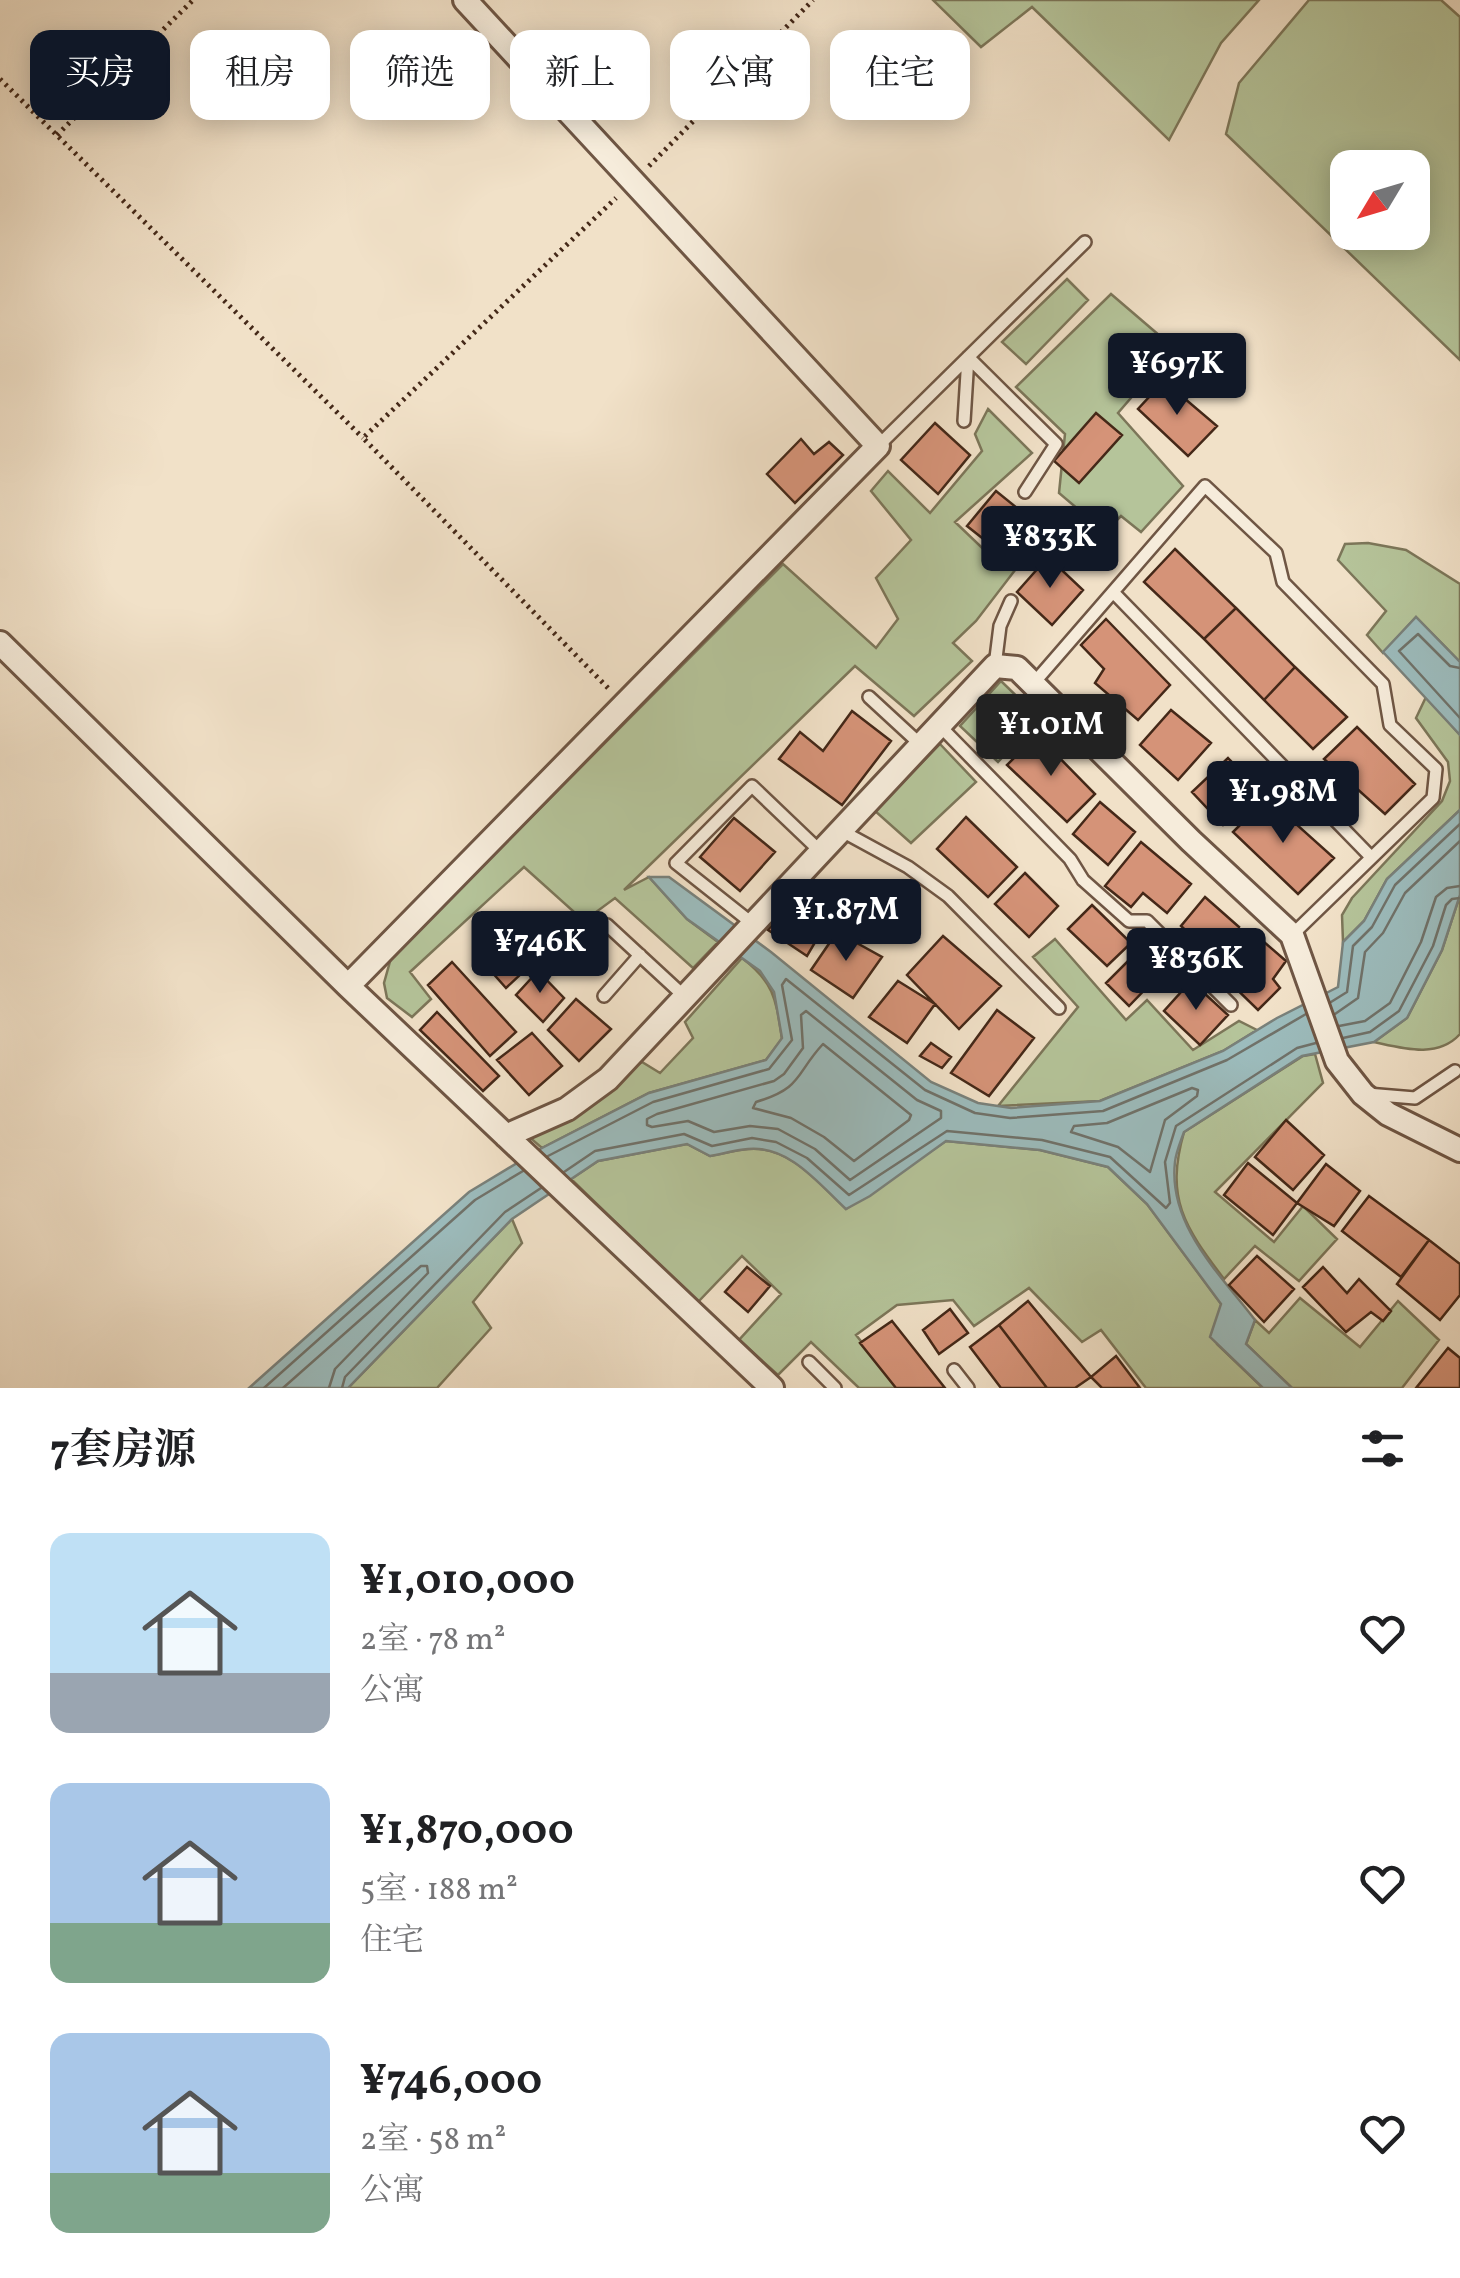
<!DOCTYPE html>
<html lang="zh">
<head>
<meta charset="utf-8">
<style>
	body { margin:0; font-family:Vollkorn,"Noto Serif SC",serif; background:#f2f2f2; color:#202124; height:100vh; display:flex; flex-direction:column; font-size:38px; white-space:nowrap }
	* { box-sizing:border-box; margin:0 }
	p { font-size:32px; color:#757577 }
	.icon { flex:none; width:55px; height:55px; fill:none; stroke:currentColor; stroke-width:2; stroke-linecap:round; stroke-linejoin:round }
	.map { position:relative; height:1388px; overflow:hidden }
	.drawer { display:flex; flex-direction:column; background:#fff; flex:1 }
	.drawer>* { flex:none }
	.top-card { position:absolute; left:30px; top:30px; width:1400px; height:90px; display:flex; gap:20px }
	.needle { width:65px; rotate:232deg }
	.tools { position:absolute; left:1330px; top:150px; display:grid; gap:20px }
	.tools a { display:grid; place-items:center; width:100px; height:100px; border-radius:20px; background:#fff; box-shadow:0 5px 25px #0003; font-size:50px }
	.price { position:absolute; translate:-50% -85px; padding:0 22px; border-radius:10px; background:#111827; color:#fff; font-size:32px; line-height:65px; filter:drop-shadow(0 2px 5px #0008) }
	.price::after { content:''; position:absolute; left:50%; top:60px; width:30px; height:22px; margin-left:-15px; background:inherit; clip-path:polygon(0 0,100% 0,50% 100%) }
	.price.on { background:#222; color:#fff }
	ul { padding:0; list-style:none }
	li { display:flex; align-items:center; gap:30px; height:250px; padding:0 50px }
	li span { display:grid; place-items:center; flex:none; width:280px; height:200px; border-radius:20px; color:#555 }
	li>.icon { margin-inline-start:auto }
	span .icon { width:120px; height:120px; fill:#fffc; stroke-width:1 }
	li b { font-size:42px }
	h2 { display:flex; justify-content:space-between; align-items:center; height:120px; padding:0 50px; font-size:42px }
	.pill { padding:0 35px; border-radius:20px; background:#fff; box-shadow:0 5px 25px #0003; font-size:35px; line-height:90px }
	.pill.on { background:#111827; color:#fff }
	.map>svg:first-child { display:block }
	.green { fill:#b5c49a; stroke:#7c7659; stroke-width:2.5; fill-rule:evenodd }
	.water { fill:#9cbcbd; stroke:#79817b; stroke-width:2.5 }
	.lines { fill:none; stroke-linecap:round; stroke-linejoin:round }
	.shore { stroke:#70726a; stroke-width:2.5 }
	.building { fill:#d59378; stroke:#442818; stroke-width:2.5 }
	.lane-casing { stroke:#6f5644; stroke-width:16 }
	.street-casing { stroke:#6f5644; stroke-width:28 }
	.path { stroke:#442818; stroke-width:5; stroke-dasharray:2.5 5; stroke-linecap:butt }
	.lane { stroke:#f6ecdb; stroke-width:11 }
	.street { stroke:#f6ecdb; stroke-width:22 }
</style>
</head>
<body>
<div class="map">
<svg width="1460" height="1388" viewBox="0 0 1460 1388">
	<rect width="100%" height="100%" fill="#f1e1c8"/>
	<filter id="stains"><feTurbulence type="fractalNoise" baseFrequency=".002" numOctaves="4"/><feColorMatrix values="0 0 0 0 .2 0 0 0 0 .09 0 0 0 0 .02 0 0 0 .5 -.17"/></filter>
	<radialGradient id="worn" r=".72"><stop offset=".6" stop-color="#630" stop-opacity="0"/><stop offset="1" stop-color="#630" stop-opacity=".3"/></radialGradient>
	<!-- green -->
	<path class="green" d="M933 0H1259L1221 43 1169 140 1032 7 981 47Z
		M1309 0H1441L1460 17V360L1226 134 1239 83ZM1348 168H1412V232H1348Z
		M1067 279 1088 300 1026 364 1002 342Z
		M1111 294 1174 348 1118 413 1183 486 1141 532 1121 516 1105 532 1059 493 1065 434 1016 387Z
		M988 409 1032 453 955 522 1000 565 1035 508 1055 518 976 621 953 643 972 661 914 716 855 666 624 890 649 877 687 919 718 942 693 968 615 898 584 921 524 867 410 972 431 999 412 1017 387 998 384 983 391 958 783 564 876 648 898 619 876 578 911 540 871 491 888 471 930 513 982 451 975 434Z
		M1368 543 1406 550 1460 584V662L1416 617 1383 653 1367 635 1386 611 1338 560 1345 544Z
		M1001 681 1039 718 998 762 960 726Z
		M1426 697 1460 735V810L1387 879 1364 921 1343 942 1342 915 1352 898 1442 801 1450 781 1448 762 1416 718Z
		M940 744 976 782 911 843 875 811Z
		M1460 895V1034C1438 1059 1402 1048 1374 1042L1407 1018 1442 950Z
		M1055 939 1126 1020 1147 1000 1193 1050 1239 1021 1257 1030 1223 1051 1100 1101 998 1106 1078 1007 1033 957Z
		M742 958C775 983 776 1000 782 1039L766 1060 649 1093 542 1148 528 1136 642 1062 660 1073 693 1038 685 1022Z
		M1315 1054 1323 1083 1215 1192 1274 1242 1303 1206 1337 1239 1299 1281 1255 1246 1224 1279C1184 1226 1165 1199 1184 1132L1303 1056Z
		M946 1141 1040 1150 1108 1167 1147 1204 1222 1305 1217 1344 1263 1388H1146L1101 1330 1082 1342 1029 1288 974 1326 953 1300 897 1305 856 1335 899 1388H859L811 1342 778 1375 739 1340 781 1294 742 1256 698 1302 571 1179 598 1161 687 1144 710 1156C722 1154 736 1150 748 1149 789 1145 819 1183 846 1209Z
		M512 1219 522 1243 473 1302 491 1328 437 1388H348Z
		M1300 1298 1360 1347 1398 1301 1439 1340 1402 1388H1292L1246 1344 1255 1320 1269 1333Z"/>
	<!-- water -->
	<path class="water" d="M1416 617 1460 662V735L1383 652Z
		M1460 810V895L1442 950 1407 1018 1374 1042 1302 1056 1184 1132C1181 1141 1176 1152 1175 1162 1168 1225 1220 1274 1255 1320L1246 1344 1292 1388H1263L1210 1337 1221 1304 1147 1204 1108 1167 1040 1150 946 1141 870 1196 846 1209C819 1184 789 1145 748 1149 735 1150 722 1154 710 1156L687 1144 598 1161 512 1219 348 1388H249L469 1192 542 1148 649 1093 766 1060 782 1038 774 992 760 971 687 919 649 877H669L771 952 931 1082 978 1103 1011 1108 1100 1101 1223 1051 1277 1018 1338 987 1343 942 1364 921 1387 879Z"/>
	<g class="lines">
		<!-- shore -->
		<path class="shore" d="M1460 668 1450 666 1418 634 1399 651 1460 718
			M1331 1002 1347 992 1353 946 1372 927 1395 885 1460 824
			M806 1011 917 1100 941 1111V1118L850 1180 815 1149 778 1129 750 1126 714 1132 688 1121 652 1127 647 1125V1119L657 1114 774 1081 784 1074 803 1048 801 1015Z
			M1335 1014 1358 998 1365 952 1383 933 1405 893 1460 841
			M1339 1026 1365 1021 1390 1003 1421 942 1436 897 1447 888 1460 886
			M1343 1038 1370 1032 1399 1011 1433 946 1446 905 1452 899 1460 898
			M823 1044 911 1115 909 1120 854 1161 824 1137 791 1118 753 1108 756 1102C803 1088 795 1074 823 1044Z
			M1192 1088 1198 1090 1197 1096 1165 1120 1150 1172 1118 1147 1071 1132 1074 1126 1107 1123Z
			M548 1156 653 1102 769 1069 792 1040 782 985 786 979 925 1090 975 1113 1010 1118 1103 1111 1227 1060 1306 1014
			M564 1172 595 1151 684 1134 712 1146 752 1138 776 1142 807 1158 849 1195 947 1131 1042 1140 1110 1157 1166 1208 1170 1203 1165 1162 1176 1126 1297 1048 1316 1043
			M264 1388 475 1200 523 1171
			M283 1388 421 1266H427L428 1273 335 1369 329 1388
			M342 1388 345 1377 505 1212 541 1188"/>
	</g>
	<!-- building -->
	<path class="building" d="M1164 381 1217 426 1188 456 1138 409Z
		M1096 413 1122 435 1079 483 1054 461Z
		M935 423 970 455 938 494 901 460Z
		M801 439 814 454 829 442 843 455 795 503 767 474Z
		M996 491 1027 516 1001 553 967 526Z
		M1175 549 1236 608 1204 639 1144 582Z
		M1048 557 1083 590 1052 625 1017 592Z
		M1236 608 1295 667 1264 700 1204 639Z
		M1106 619 1170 685 1138 720 1095 683 1104 669 1081 645Z
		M1295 667 1347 717 1313 749 1264 700Z
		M1171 710 1211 743 1178 780 1140 745Z
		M852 711 891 741 842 805 779 759 800 732 823 751Z
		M1357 727 1415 784 1385 814 1324 759Z
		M1037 735 1095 794 1067 822 1007 765Z
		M1228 758 1259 790 1223 825 1192 792Z
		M1267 798 1334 858 1298 894 1233 832Z
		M1100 802 1135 832 1108 865 1073 834Z
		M966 817 1017 867 988 897 937 849Z
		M734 818 775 852 740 891 700 857Z
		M1141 842 1191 884 1167 913 1143 893 1131 907 1105 886Z
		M1025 873 1058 906 1029 937 995 904Z
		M796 894 830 917 807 956 768 930Z
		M1205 897 1239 927 1216 959 1181 926Z
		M1092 905 1131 943 1107 966 1068 929Z
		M503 924 537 959 506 988 475 953Z
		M837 932 882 957 853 998 811 970Z
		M943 936 1001 986 959 1029 907 975Z
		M1257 936 1286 961 1273 979 1280 988 1258 1010 1221 974Z
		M1132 957 1155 979 1129 1006 1106 983Z
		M452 962 516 1032 490 1056 428 985Z
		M538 971 564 998 543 1022 516 995Z
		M898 981 935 1004 907 1043 869 1017Z
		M1191 981 1228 1015 1200 1045 1164 1011Z
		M576 999 611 1029 579 1061 548 1030Z
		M997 1010 1034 1038 989 1096 951 1073Z
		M437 1012 499 1076 483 1091 420 1030Z
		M532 1033 562 1066 529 1095 497 1060Z
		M931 1043 951 1057 942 1068 920 1056Z
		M1286 1120 1324 1155 1293 1190 1255 1157Z
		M1248 1163 1297 1203 1273 1235 1224 1195Z
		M1326 1164 1360 1191 1334 1226 1297 1203Z
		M1369 1196 1429 1240 1401 1277 1342 1231Z
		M1429 1240 1460 1264V1295L1440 1320 1397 1284Z
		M1257 1256 1294 1289 1264 1322 1229 1285Z
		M747 1267 770 1286 748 1312 725 1292Z
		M1323 1267 1347 1293 1359 1279 1391 1311 1383 1321 1371 1312 1346 1332 1303 1287Z
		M1028 1301 1091 1377 1075 1388H1047L999 1325Z
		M950 1309 968 1333 939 1354 923 1330Z
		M892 1321 945 1388H896L860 1343Z
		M999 1325 1047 1388H1001L970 1347Z
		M1448 1348 1460 1358V1388H1416Z
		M1116 1356 1140 1388H1102L1091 1377Z"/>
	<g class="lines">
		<defs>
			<path id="lane" d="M968 357 1056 444 1025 492
				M964 421 968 357
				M878 446 1085 242
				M1113 592 1371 857
				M995 666 1000 626 1011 601
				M1033 684 1205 486 1276 553 1283 582 1383 684 1390 725 1436 769 1433 798 1292 935
				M869 697 920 744
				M939 725 1070 859 1083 880 1129 921H1147L1231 1005
				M840 830 908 867 948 896 1059 1008
				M753 924 676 863 752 786 820 851
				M547 937 607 925 685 997
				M604 996 640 955
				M1367 1094 1415 1098 1455 1071
				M809 1362 835 1388
				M954 1370 968 1388"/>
			<path id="street" d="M0 643 348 986 772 1388
				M348 986 878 446 465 0
				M506 1136 567 1109 608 1079 995 666 1017 668 1191 841 1292 935 1337 1061 1363 1094 1388 1114 1460 1150"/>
		</defs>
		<!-- lane casing -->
		<use href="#lane" class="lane-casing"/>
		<!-- street casing -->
		<use href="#street" class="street-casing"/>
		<!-- path -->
		<path class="path" d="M0 79 363 438
			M57 135 193 0
			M649 166 813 0
			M608 688 363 438 616 198"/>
		<!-- lane -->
		<use href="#lane" class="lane"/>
		<!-- street -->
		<use href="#street" class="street"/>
	</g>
	<rect width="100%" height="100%" filter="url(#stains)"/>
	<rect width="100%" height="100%" fill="url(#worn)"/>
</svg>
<div class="tools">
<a><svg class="needle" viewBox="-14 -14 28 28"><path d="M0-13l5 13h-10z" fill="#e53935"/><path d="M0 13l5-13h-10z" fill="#757577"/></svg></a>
</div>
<b class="price" style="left:1177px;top:418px">¥697K</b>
<b class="price" style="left:1050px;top:591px">¥833K</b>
<b class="price on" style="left:1051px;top:779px">¥1.01M</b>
<b class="price" style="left:1283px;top:846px">¥1.98M</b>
<b class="price" style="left:846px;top:964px">¥1.87M</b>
<b class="price" style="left:540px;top:996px">¥746K</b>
<b class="price" style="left:1196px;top:1013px">¥836K</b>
<div class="top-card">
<a class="pill on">买房</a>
<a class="pill">租房</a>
<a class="pill">筛选</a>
<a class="pill">新上</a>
<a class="pill">公寓</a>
<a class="pill">住宅</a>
</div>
</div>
<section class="drawer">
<h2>7套房源<svg class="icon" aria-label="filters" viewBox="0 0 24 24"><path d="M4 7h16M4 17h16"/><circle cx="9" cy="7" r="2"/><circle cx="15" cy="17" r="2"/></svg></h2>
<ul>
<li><span style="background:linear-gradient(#bfe0f5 70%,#9aa5b1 0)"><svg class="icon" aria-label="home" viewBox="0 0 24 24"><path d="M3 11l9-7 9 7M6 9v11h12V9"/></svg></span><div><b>¥1,010,000</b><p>2室 · 78 m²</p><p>公寓</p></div><svg class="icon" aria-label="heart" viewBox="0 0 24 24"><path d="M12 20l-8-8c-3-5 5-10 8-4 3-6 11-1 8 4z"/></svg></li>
<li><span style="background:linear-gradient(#a9c7e8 70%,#7fa58c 0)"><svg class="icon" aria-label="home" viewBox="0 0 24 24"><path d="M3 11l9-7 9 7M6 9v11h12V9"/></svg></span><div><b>¥1,870,000</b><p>5室 · 188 m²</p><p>住宅</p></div><svg class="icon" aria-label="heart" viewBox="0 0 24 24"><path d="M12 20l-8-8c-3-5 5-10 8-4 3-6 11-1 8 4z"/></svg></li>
<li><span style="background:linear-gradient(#a9c7e8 70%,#7fa58c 0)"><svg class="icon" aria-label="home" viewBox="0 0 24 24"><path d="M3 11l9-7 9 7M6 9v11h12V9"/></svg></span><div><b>¥746,000</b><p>2室 · 58 m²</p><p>公寓</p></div><svg class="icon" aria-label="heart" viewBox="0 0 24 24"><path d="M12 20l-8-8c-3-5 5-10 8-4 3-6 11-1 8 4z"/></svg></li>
</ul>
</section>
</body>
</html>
